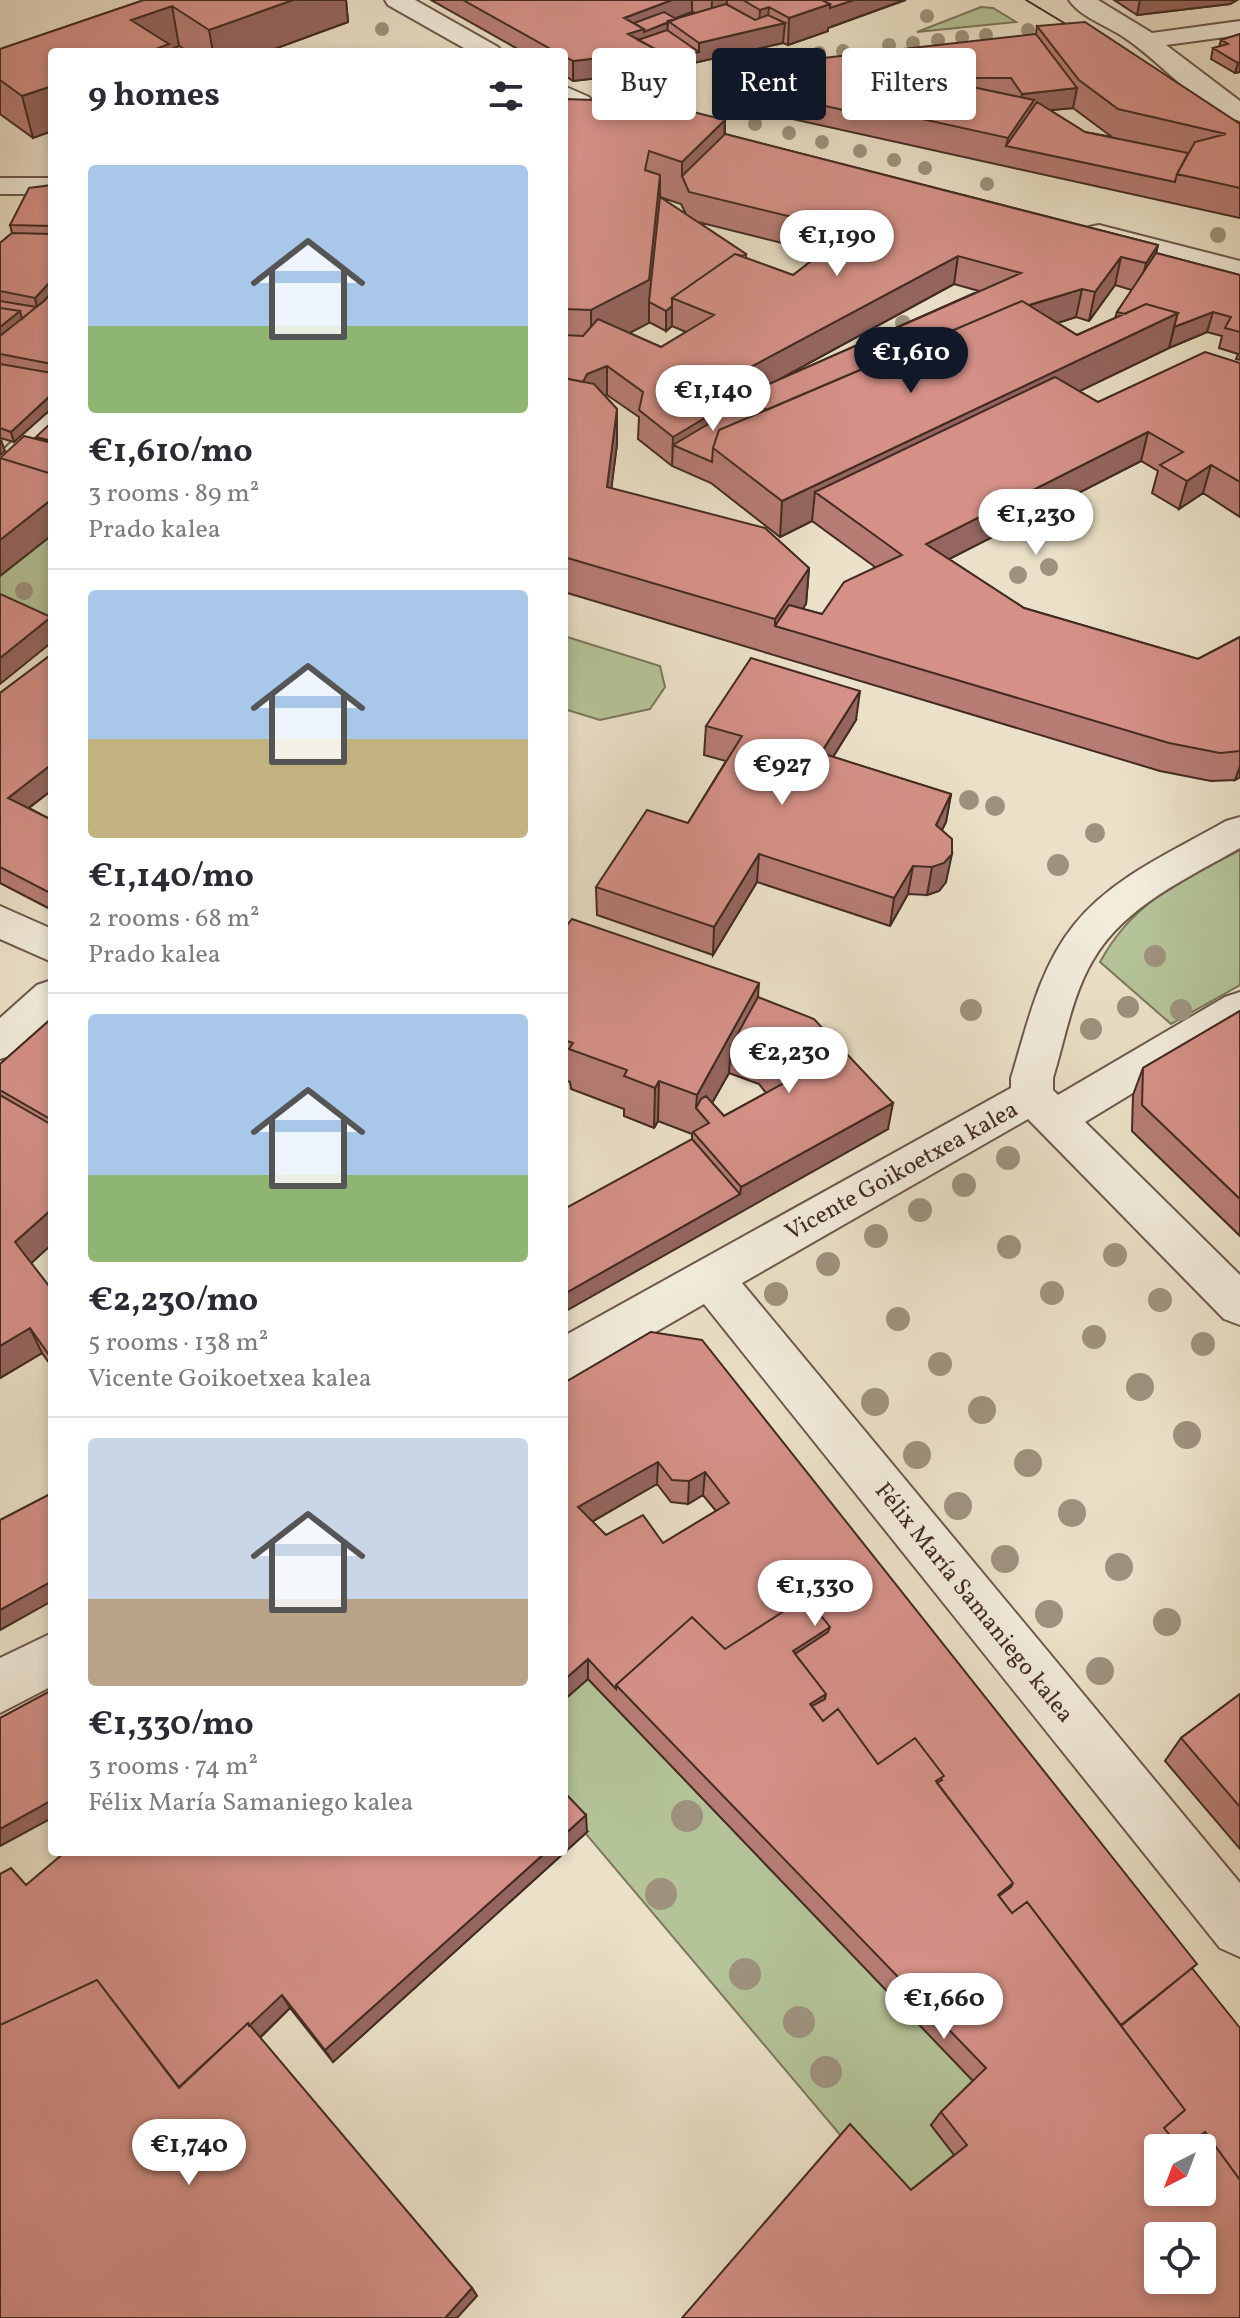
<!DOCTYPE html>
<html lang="en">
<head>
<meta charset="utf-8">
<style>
	body { margin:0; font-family:Vollkorn,serif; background:#f7f7f7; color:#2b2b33; height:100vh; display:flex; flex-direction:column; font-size:30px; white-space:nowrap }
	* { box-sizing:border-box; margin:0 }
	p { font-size:26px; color:#7c7c81 }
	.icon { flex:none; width:44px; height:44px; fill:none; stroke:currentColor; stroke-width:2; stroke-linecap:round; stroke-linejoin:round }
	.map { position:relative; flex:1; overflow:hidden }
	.details { position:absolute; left:48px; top:48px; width:520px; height:1808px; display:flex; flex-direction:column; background:#fff; border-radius:8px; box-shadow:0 4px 12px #0003 }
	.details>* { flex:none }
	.banner { position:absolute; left:592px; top:48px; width:528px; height:72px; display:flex; gap:16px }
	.needle { width:52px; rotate:222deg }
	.buttons { position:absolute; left:1144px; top:2134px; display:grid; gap:16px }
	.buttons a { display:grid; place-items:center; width:72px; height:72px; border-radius:8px; background:#fff; box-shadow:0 4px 12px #0003; font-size:40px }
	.price { position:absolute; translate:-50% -68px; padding:0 18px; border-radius:28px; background:#fff; color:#222; font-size:26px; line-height:52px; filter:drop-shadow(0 2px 4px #0008) }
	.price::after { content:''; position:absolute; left:50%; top:48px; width:24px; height:18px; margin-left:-12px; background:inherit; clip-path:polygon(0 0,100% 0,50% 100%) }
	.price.selected { background:#111827; color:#fff }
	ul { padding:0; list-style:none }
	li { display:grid; align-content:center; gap:16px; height:424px; padding:0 40px }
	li+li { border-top:2px solid #e1e1e2 }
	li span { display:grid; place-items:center; height:248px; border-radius:8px; color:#555 }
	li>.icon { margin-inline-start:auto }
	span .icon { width:144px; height:144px; fill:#fffc; stroke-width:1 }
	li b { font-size:34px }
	h2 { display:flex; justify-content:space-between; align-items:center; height:96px; padding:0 40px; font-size:34px }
	.chip { padding:0 28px; border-radius:8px; background:#fff; box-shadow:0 4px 12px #0003; font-size:28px; line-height:72px }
	.chip.selected { background:#111827; color:#fff }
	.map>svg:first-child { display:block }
	.green { fill:#b4c398; stroke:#7c775d; stroke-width:2 }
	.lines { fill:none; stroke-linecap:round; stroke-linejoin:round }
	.minor-casing { stroke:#6d584c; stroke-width:4 }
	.minor { fill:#f2ecdb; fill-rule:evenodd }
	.tram { stroke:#432b22; stroke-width:2 }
	.tree { fill:#9e927d }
	.wall { fill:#b77d75; stroke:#432b22; stroke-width:2; fill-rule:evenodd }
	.shaded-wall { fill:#95665f; stroke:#432b22; stroke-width:2 }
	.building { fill:#d59188; stroke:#432b22; stroke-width:2; fill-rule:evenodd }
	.labels { text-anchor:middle; stroke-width:6; stroke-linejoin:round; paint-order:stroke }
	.street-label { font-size:24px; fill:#432b22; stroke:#f2ecdb }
</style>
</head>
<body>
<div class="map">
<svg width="1240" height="2318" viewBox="0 0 1240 2318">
	<rect width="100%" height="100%" fill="#ebe1c8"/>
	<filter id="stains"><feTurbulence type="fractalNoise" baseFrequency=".0025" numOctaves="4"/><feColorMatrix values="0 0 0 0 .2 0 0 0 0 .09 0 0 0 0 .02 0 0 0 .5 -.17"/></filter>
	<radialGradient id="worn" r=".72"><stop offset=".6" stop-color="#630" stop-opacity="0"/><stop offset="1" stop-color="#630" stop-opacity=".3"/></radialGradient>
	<!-- green -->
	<path class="green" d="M981 7 993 8 1016 22 917 32Z
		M52 535V635L0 610V576Z
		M564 636 660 666 665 687 650 709 600 720 564 709Z
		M1240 850V985L1171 1024 1100 962C1133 901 1181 881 1240 850Z
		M588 1679 975 2082 931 2125 956 2157 902 2201 842 2137 564 1808V1700Z"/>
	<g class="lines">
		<defs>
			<path id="minor" d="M385 0H415L498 47 502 52H471L388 5Z
				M1069 0H1098L1152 33 1240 21V35L1166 45 1240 101V121C1201 111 1159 60 1125 38 1108 26 1080 17 1069 0Z
				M564 86 589 97 593 103 589 109 580 111 564 105Z
				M0 178H52V194H0Z
				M1099 225 1240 261V279L1089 239 1085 233 1089 227Z
				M52 413V439L11 477 0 480V453L41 415Z
				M1240 817V848C1188 878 1124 906 1093 960 1072 995 1065 1039 1053 1078V1090L1058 1095 1225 997 1240 992V1028L1085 1122 1240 1275V1325L1224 1319 1028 1119 742 1283 1240 1883V1957L1220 1948 704 1304 581 1375 564 1381V1336L1011 1088V1078C1027 1026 1039 968 1074 925 1112 877 1174 851 1226 821Z
				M0 906 52 929V962L0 939Z
				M52 980V1020L15 1054 0 1059V1018L37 985Z
				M52 1633V1686L0 1713V1658Z"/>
		</defs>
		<!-- minor casing -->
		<use href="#minor" class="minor-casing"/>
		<!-- minor -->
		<use href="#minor" class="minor"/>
		<!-- tram -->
		<path class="tram" d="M1026 0 1084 35"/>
	</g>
	<!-- trees -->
	<g class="tree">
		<circle cx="927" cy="16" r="7"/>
		<circle cx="382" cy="29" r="7"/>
		<circle cx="1028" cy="30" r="7"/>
		<circle cx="986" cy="35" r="7"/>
		<circle cx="962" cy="37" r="7"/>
		<circle cx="938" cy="40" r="7"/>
		<circle cx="913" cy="43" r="7"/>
		<circle cx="889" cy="45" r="7"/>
		<circle cx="843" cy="51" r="7"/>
		<circle cx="819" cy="53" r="7"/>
		<circle cx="755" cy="124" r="7"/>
		<circle cx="789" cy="133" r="7"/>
		<circle cx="822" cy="142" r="7"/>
		<circle cx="860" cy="151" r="7"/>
		<circle cx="894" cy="160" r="7"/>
		<circle cx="925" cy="168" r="7"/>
		<circle cx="987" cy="184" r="7"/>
		<circle cx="1218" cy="235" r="8"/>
		<circle cx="903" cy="323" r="8"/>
		<circle cx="1049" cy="567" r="9"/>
		<circle cx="1018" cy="575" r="9"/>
		<circle cx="24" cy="591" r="9"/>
		<circle cx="969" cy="800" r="10"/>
		<circle cx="995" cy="806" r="10"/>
		<circle cx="1095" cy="833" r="10"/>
		<circle cx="1058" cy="865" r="11"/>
		<circle cx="1155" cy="956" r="11"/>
		<circle cx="1128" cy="1007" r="11"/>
		<circle cx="971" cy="1010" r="11"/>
		<circle cx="1181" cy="1010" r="11"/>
		<circle cx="1091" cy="1029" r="11"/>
		<circle cx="1008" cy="1158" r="12"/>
		<circle cx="964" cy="1185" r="12"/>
		<circle cx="920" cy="1210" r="12"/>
		<circle cx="876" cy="1236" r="12"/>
		<circle cx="1009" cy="1247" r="12"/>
		<circle cx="1115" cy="1255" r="12"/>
		<circle cx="828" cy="1264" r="12"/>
		<circle cx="1052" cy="1293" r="12"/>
		<circle cx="776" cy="1294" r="12"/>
		<circle cx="1160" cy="1300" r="12"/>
		<circle cx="898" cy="1319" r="12"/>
		<circle cx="1094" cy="1337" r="12"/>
		<circle cx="1203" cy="1344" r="12"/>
		<circle cx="940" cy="1364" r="12"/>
		<circle cx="1140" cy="1387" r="14"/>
		<circle cx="875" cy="1402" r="14"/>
		<circle cx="982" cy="1410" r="14"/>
		<circle cx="1187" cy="1435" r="14"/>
		<circle cx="917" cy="1455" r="14"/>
		<circle cx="1028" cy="1463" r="14"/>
		<circle cx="958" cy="1506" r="14"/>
		<circle cx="1072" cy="1513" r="14"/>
		<circle cx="1005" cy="1559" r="14"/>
		<circle cx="1119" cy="1567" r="14"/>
		<circle cx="1049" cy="1614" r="14"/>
		<circle cx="1167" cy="1622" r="14"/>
		<circle cx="1100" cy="1671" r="14"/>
		<circle cx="687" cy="1816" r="16"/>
		<circle cx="661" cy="1894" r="16"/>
		<circle cx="745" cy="1974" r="16"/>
		<circle cx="799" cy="2022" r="16"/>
		<circle cx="826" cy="2072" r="16"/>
	</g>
	<!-- wall -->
	<path class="wall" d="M144 0H346L348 22 266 52H188L179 46 170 50 52 52V131L33 138 0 114V49Z
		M431 0H906L828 28V31L788 45 783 43 662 70 659 69V71L573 81 564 75V52H523ZM692 11 695 13 675 18Z
		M1114 0H1237L1230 4 1137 15Z
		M1037 26 1240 124V218L747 109 748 89 1036 34ZM1073 108 1112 137 1085 132 1050 110Z
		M1240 34V72L1235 73 1211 59 1213 48 1219 47 1221 40Z
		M564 99 725 120V134L1158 245 1156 253 1240 275V360L1236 359 1238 354 1219 348 1222 336 1207 332 1169 348 1079 391 1098 402 1240 363V517L1203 493 1179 509 1152 493 1158 471 1141 461 949 559 1024 608 1198 659 1240 637V777L1235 780 1211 781 1160 771 564 592ZM660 197 681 204 686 214ZM698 222 822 253 793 275 746 258V254ZM954 284 979 291 776 381ZM1115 285 1132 290 1117 312 1115 318 1077 335 1058 323 1076 317 1089 321ZM649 322 666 331 672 326 686 332 661 347 629 333ZM607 395 639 417 638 439 672 466 711 483 780 537 812 521 875 567 822 614 802 609 806 604 809 568 611 488 617 444V409L605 396ZM742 400V404L727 413 728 407Z
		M52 185V408L14 442 0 438V243L12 233 10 225Z
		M52 654V790L29 808 52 820V910L0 883V693Z
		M856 720 833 757 951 794 946 822 942 830 946 882 939 891 927 895 908 894 890 926 757 882 713 955 597 915 596 887 688 823 726 761 704 755 706 726Z
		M564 929 758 997 888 1129 738 1213 692 1139V1134L658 1121 654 1128 624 1116V1109L571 1089 570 1082 564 1080ZM729 1073 759 1084 766 1093 724 1116 712 1103Z
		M1240 1011V1236L1132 1131 1133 1095 1143 1068Z
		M52 1018V1244L31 1263 52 1290V1367L42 1353 0 1378V1064Z
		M651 1332 1192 1968 911 2190 954 2155 931 2125 941 2112 973 2081 588 1679 564 1383ZM657 1484 671 1502 688 1504 703 1495 716 1511 663 1543 606 1535 592 1522Z
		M1240 1694V1849L1165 1761 1181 1738Z
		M587 1832 333 2062 290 2008 260 2038 472 2288 477 2296 27 1885Z"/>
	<!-- shaded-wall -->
	<path class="shaded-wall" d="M293 0H346L348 22 266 52H213L209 30Z
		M672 0H692V12L644 30 668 23 667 33 628 43 624 18Z
		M712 0H727L726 18 711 23Z
		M854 0H904L828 28V31L788 45 789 18 830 4Z
		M1140 0H1237L1230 4 1137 15Z
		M172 6 179 46 170 50 171 52H138L131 20Z
		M769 7 767 27 785 23 783 43 662 70 663 60 699 52V43L759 29 760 10Z
		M659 51V71L573 81V61Z
		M1240 62V72L1235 73 1238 63Z
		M52 86V131L33 138 22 96Z
		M1077 88 1073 108 1032 112 1006 146 1008 138 1019 114 1022 94Z
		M725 120 723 162 682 176V162Z
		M660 175V217L649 302V323L591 353V310Z
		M1158 245 1151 273 1139 292 1146 263Z
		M958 256 954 284 745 398 742 396V400L728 407 726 433 673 445 672 466 673 437 719 384Z
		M1121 257 1115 285 1089 321 1095 292Z
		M52 280V306L0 353V327L20 311 37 308 35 298Z
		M1082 289 1076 317 1016 336 1021 308Z
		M672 306V326L666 331V311Z
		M1213 312 1207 332 1169 348 1174 327Z
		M1178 313 1169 348 838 508 815 492 812 521 780 537 782 501Z
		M607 366V395L587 403 580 388 587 374Z
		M52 394V408L14 442 11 432Z
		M617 409V444L607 523V487Z
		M1148 432 1141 461 922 573 926 544Z
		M1 440 5 451 0 455V442Z
		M1211 465 1203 493 1179 509 1187 481Z
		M52 499V535L0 576V540Z
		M809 568 806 604 789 630 775 626V619Z
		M51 617 52 642 0 684V658Z
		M860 691 856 720 818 781 821 753Z
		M52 764V790L15 818 8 798Z
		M1240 766V777L1235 780Z
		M951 794 946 822 930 853 936 825Z
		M759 854 757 882 713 955 714 927Z
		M952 854 946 882 939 891 927 895 932 867Z
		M913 866 908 894 890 926 894 898Z
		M759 983 756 1024 731 1046 729 1073 704 1117 696 1108 697 1095Z
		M659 1081 658 1121 654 1128 655 1088Z
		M893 1103 888 1129 564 1312V1294L740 1194 741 1187Z
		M52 1209V1244L27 1267 15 1242Z
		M30 1328 42 1353 0 1378V1346Z
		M658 1462 657 1484 579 1529 578 1507Z
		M705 1472 703 1495 688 1504 689 1481Z
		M52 1581V1601L0 1630V1610Z
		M830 1627 824 1652 792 1655 793 1651Z
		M588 1659V1679L564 1700V1680Z
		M826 1694 820 1718 810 1704Z
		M52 1800V1818L0 1846V1829Z
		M586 1815 587 1832 333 2062 325 2050 546 1852H564V1835Z
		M282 1995 290 2008 193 2102 110 1997Z
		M472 2288 477 2296 457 2318H445Z"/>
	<!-- building -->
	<path class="building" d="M144 0H293L209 30 172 6 131 20 169 44 148 52H52V86L22 96 0 80V49Z
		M463 0H672L624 18 644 29 628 34 659 51 573 61 564 56V52H556Z
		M743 0H822L830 4 789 18 769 7 760 10Z
		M822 0H854L830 8V4Z
		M726 4 755 20 768 15 785 23 699 43 668 21Z
		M664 12 676 19 644 32V29L634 23Z
		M1085 22 1240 124V188L1177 174 1195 142 1226 134 1118 109 1079 80 1037 26Z
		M667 30 699 52 663 60 659 58V51L638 40Z
		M1036 34 1077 88 1022 94 1011 78H928L906 73 876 109 875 117 748 89 770 64Z
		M1240 34V62L1238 63 1213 48 1228 44 1221 40Z
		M906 73 1034 100 1008 138 876 109Z
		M564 99 654 102 725 120 682 162 649 151 645 170 660 175 649 280 591 310 564 309Z
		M1037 102 1085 132 1188 153 1177 174 1175 182 1006 146Z
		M725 134 1158 245 1146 263 1121 257 1095 292 1082 289 1029 305 1022 301 767 410 742 396 1021 273 958 256 719 384 728 404 673 437 639 410 643 392 607 366 587 374 583 382 564 378V335L583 336 598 319 661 347 714 315 672 298 735 254 793 275 850 231 689 192 682 176Z
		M52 185V226L10 225 29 188Z
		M660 197 746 254 743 256 735 254 672 298V306L666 311 649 302Z
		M12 233 52 234V280L35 298 0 291V243Z
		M1156 253 1240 275V332L1225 328 1231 317 1213 312 1174 327 1178 313 1146 304 1125 314 1117 312Z
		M52 292V364L0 354V336L44 301Z
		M0 301 36 307 22 319 20 311 0 308Z
		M1022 301 1077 335 1146 304 1178 313 782 501 713 448 719 430Z
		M0 308 20 311 0 327Z
		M1205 352 1240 363V482L1211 465 1187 481 1160 465 1183 452 1148 432 926 544 1024 608 1198 659 1240 637V751L1220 753 1169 743 775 626 789 605 822 614 844 582 902 555 815 492 1055 377 1098 402Z
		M0 364 52 373V394L11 432 0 428Z
		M564 378 594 384 617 409 607 487 765 528 809 568 775 619 564 557Z
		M742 404 759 413 719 430 713 448 712 462 673 445Z
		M52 422V441L36 437Z
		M24 436 52 443V474L0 458Z
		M0 458 52 474V499L0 540Z
		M0 594 51 617 0 658Z
		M52 654V764L8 798 52 820V892L50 893 0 867V693Z
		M751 658 860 691 821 753 951 794 936 825 952 839V854L944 863 932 867 913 866 894 898 759 854 714 927 596 887 647 810 688 823 742 736 706 726Z
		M572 919 759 983 697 1095 659 1081 655 1088 624 1076 627 1070 569 1049 573 1043 564 1040V929Z
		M758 997 814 1019 893 1103 741 1187 693 1132 709 1123 696 1108 701 1099 706 1096 724 1116 784 1083 761 1057 731 1046Z
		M1240 1011V1199L1142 1105 1143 1068Z
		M52 1018V1120L0 1090V1064Z
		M0 1095 52 1125V1209L15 1242 52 1290V1359L30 1328 0 1346Z
		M692 1139 740 1194 564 1294V1209Z
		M651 1332 702 1340 1197 1964 1121 2025 1027 1902 1012 1913 999 1896 1011 1887 1013 1883 937 1783 942 1780 941 1778 944 1776 915 1738 878 1764 838 1709 823 1721 812 1706 825 1699 826 1694 795 1654 828 1632 830 1627 806 1597 725 1649 692 1617 616 1685V1689L588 1659 564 1680V1383ZM658 1462 672 1480 689 1481 705 1472 729 1503 663 1543 643 1515 606 1535 578 1507Z
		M52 1493V1581L0 1610V1520Z
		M806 1597 830 1627 793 1651 826 1694 810 1704 823 1721 838 1709 878 1764 915 1738 944 1776 936 1781 1013 1883 998 1895 1012 1913 1027 1902 1185 2110 1164 2128 1180 2148H1158V2192H1202V2148H1185L1205 2132 1240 2180V2318H682L850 2124 911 2190 967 2145 941 2112 986 2068 616 1685 692 1617 725 1649ZM1158 2236H1202V2280H1158Z
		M52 1690V1800L0 1829V1718Z
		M1240 1694V1807L1181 1738Z
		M564 1792 586 1815 564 1835Z
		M65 1852H546L325 2050 282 1995 249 2026 248 2023 179 2087 97 1980 0 2025V1874L11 1868 26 1885Z
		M1192 1968 1240 2028V2180L1205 2132 1184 2148H1180L1164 2128 1185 2110 1121 2026Z
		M97 1980 179 2088 248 2023 472 2288 445 2318H0V2025Z"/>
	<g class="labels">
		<!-- street labels -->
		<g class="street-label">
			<text transform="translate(901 1170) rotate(-29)" y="8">Vicente Goikoetxea kalea</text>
			<text transform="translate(975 1602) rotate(51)" y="8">Félix María Samaniego kalea</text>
		</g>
	</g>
	<rect width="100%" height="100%" filter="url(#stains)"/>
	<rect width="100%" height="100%" fill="url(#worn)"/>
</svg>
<div class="buttons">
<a><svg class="needle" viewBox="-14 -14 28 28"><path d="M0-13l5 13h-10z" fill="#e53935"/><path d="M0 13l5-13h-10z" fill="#7c7c81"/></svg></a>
<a><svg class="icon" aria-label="locate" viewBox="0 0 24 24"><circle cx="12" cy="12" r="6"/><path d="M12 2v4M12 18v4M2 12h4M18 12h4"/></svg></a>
</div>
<b class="price" style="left:837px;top:278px">€1,190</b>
<b class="price selected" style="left:911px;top:395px">€1,610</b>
<b class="price" style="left:713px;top:433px">€1,140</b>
<b class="price" style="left:1036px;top:557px">€1,230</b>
<b class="price" style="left:782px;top:807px">€927</b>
<b class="price" style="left:789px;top:1095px">€2,230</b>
<b class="price" style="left:815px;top:1628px">€1,330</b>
<b class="price" style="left:944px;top:2041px">€1,660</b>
<b class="price" style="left:189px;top:2187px">€1,740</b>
<div class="banner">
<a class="chip">Buy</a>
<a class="chip selected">Rent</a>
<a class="chip">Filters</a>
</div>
<section class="details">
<h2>9 homes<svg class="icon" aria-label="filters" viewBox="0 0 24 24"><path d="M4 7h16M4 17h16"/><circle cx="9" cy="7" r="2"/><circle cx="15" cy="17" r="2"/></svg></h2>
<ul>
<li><span style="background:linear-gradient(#a9c7e8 65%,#8fb573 0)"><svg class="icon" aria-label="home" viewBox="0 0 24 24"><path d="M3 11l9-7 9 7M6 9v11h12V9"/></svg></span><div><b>€1,610/mo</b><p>3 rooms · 89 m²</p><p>Prado kalea</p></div></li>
<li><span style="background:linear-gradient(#a9c7e8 60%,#c2b280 0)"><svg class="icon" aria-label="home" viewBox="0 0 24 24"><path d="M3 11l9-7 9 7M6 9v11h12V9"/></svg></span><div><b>€1,140/mo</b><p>2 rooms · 68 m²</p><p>Prado kalea</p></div></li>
<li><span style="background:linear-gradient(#a9c7e8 65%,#8fb573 0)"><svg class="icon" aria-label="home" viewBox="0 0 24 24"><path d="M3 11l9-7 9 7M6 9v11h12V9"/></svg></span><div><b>€2,230/mo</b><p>5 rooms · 138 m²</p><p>Vicente Goikoetxea kalea</p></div></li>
<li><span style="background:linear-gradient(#c9d6e8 65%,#b9a48a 0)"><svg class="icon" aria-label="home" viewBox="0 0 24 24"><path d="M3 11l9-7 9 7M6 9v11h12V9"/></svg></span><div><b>€1,330/mo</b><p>3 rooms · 74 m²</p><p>Félix María Samaniego kalea</p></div></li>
</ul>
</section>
</div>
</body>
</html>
